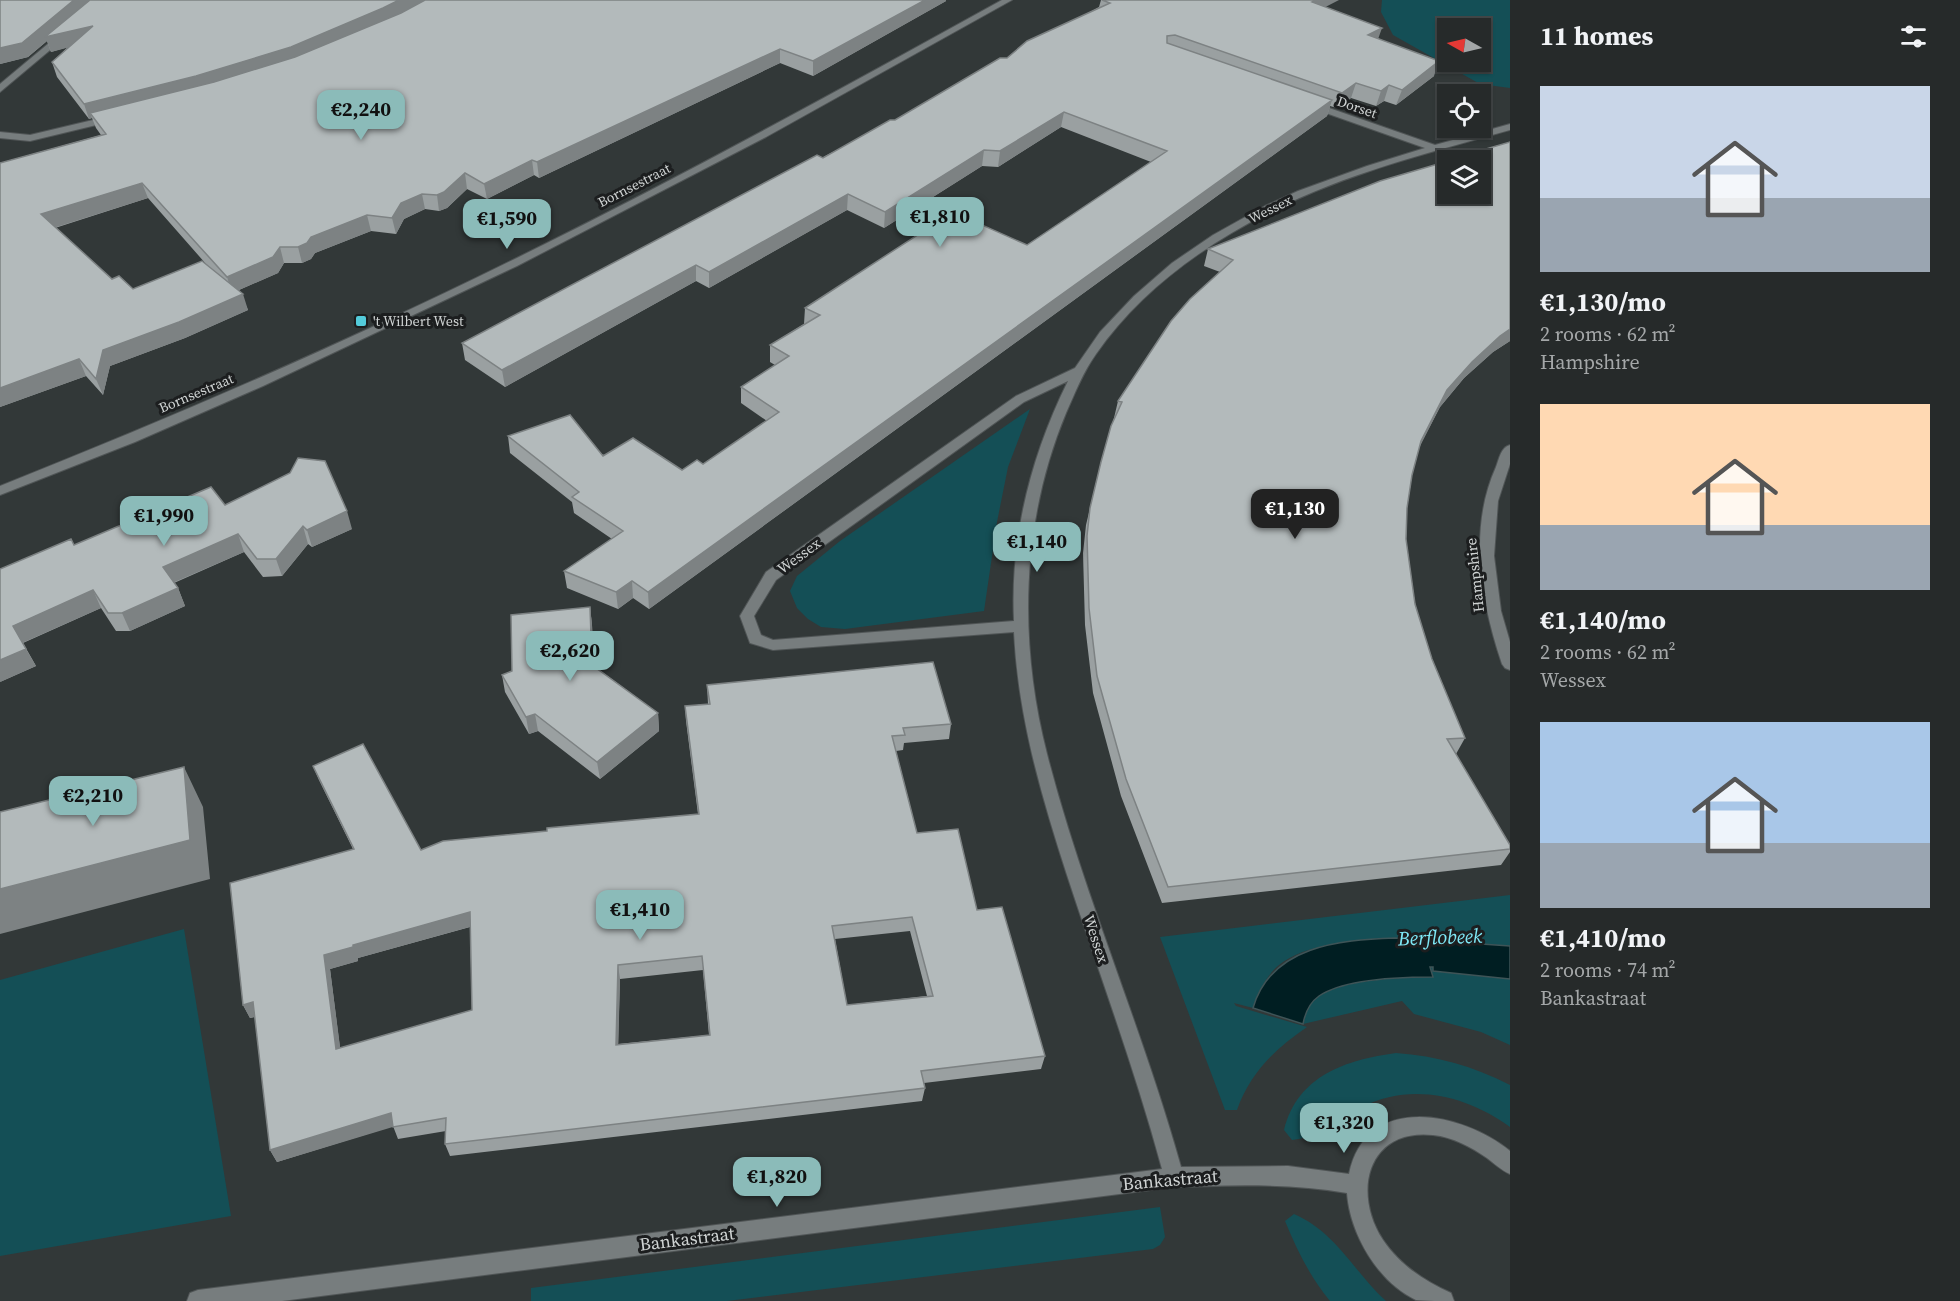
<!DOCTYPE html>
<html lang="en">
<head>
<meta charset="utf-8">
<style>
	body { margin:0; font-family:"Source Serif 4",serif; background:#323636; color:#f1f3f6; height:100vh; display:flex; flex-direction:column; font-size:22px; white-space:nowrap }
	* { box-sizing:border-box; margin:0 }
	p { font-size:20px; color:#a4a7a8 }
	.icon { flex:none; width:33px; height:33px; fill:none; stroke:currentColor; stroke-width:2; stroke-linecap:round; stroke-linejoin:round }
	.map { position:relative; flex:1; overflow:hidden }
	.details { display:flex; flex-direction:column; background:#262a2a; width:450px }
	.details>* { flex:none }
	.needle { width:39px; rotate:278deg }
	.controls { position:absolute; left:1437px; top:18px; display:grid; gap:12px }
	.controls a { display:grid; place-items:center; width:54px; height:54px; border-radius:0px; background:#262a2a; box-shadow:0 2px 4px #0004,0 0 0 2px #424647; font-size:30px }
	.price { position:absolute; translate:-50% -51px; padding:0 14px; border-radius:12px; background:#8bbbb9; color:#111; font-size:20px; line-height:39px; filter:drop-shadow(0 2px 3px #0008) }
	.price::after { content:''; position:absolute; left:50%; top:36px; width:18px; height:14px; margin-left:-9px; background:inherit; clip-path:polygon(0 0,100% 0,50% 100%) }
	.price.current { background:#222; color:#fff }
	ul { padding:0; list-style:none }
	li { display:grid; align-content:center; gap:12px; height:318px; padding:0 30px }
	li span { display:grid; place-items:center; height:186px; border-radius:0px; color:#555 }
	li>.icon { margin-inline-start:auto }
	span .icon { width:108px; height:108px; fill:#fffc; stroke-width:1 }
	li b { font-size:26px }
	h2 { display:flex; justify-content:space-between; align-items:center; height:72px; padding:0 30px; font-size:26px }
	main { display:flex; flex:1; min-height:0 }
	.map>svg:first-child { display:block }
	.green { fill:#144f56; fill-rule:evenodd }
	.water { fill:#001e22; stroke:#3e5457; stroke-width:1.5 }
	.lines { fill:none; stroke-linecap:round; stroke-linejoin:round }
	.street-casing { stroke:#505556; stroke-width:2 }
	.secondary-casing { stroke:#505556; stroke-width:2 }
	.street { fill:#777d7e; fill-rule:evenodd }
	.secondary { fill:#777d7e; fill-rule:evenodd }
	.wall { fill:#9aa0a1; fill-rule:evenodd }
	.shaded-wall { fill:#7d8283 }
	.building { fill:#b3babb; stroke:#7d8283; stroke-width:1.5; fill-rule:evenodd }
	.poi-dot { fill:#53cbda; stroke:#1c1e1f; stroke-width:2 }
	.labels { text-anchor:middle; stroke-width:6; stroke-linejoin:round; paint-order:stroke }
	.far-street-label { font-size:14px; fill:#cfd3d3; stroke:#1c1e1f }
	.far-poi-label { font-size:14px; fill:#cfd3d3; stroke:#1c1e1f; text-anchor:start }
	.street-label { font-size:15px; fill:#cfd3d3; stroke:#1c1e1f }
	.near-street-label { font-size:18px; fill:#cfd3d3; stroke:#1c1e1f }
	.near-water-label { font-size:20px; font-style:italic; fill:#7fe9f7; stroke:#1c1e1f }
</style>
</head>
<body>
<main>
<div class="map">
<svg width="1510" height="1301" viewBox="0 0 1510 1301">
	<rect width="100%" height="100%" fill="#323838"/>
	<!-- green -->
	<path class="green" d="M1382 0H1510V88L1480 84 1393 35 1381 12ZM1448 28H1480V62H1448Z
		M1030 409 1008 467 997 522 984 611 845 629 821 627 808 619 797 608 790 591 797 576 840 541Z
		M1510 895V946C1449 942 1330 926 1279 965 1267 975 1257 993 1253 1008L1234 1003 1236 1006 1307 1027C1275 1049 1250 1073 1237 1110H1225L1160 937Z
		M184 929 231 1216 0 1256V980Z
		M1430 967H1433L1434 971 1510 979V1045L1481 1032 1414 1014 1402 1001 1303 1024C1305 1013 1309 1002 1319 996 1343 979 1402 977 1432 977Z
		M1396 1053C1437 1056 1473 1066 1510 1085V1127C1467 1095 1410 1082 1362 1107 1353 1112 1347 1119 1340 1124 1325 1135 1309 1137 1292 1140L1284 1130C1298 1075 1346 1060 1396 1053Z
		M1160 1207 1165 1237 1160 1245 1153 1249 727 1301H531V1288Z
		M1294 1214C1336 1232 1354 1272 1386 1301H1330C1310 1277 1297 1250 1285 1221Z"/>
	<!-- water -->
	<path class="water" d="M1395 938 1510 946V979L1433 971V967H1430L1433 977C1403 977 1344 979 1319 996 1309 1003 1305 1013 1303 1024L1253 1008C1271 946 1339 940 1395 938Z"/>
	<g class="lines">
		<defs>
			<path id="street" d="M61 33 68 35 0 92V84Z
				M1306 102H1312L1435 145 1510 124V130C1429 153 1346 173 1270 212 1204 245 1139 292 1096 354 1083 372 1075 393 1066 413 1021 521 1018 641 1047 754 1083 894 1142 1027 1181 1167L1288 1166 1349 1174C1366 1092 1462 1112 1510 1151V1174C1501 1170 1495 1164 1487 1158 1471 1147 1453 1137 1433 1135 1367 1128 1352 1193 1383 1240 1400 1265 1424 1281 1451 1293L1454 1301C1443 1301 1426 1301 1416 1300 1378 1282 1350 1234 1347 1193 1290 1183 1232 1185 1174 1187L282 1301H187L190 1293 198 1290 1162 1169C1135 1069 1099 973 1067 875 1041 795 1018 716 1014 632L773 650 750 643 740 616 766 572 1016 396 1075 368 1100 332 1134 296 1172 263 1213 235 1265 206 1298 191 1367 166 1425 148 1306 106ZM1068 381C1031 456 1010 537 1014 621L773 640 761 635 754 616 776 580 1024 402Z
				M114 115 117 116V120L30 141 0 138V132L30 135Z
				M1510 445V464L1498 501 1494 556 1501 611 1510 642V670L1505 668 1502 664C1481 602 1468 529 1496 467 1499 459 1501 447 1510 445Z"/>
			<path id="secondary" d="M1002 0H1012L766 137 517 266 263 386 135 442 0 495V486C128 435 256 381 381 323 593 225 798 113 1002 0Z"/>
		</defs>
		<!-- street casing -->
		<use href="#street" class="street-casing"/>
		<!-- secondary casing -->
		<use href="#secondary" class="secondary-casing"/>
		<!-- street -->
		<use href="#street" class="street"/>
		<!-- secondary -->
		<use href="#secondary" class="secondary"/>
	</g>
	<!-- wall -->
	<path class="wall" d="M0 0 946 1 813 76 780 63 539 178 534 175 487 199 467 189 447 208 439 211 425 209 404 219 396 234 371 231 315 253 311 259 302 263H284L278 273 239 290 248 310 185 338 110 366 103 395 86 376 0 407V163L101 135 96 128 92 118 89 119 57 77 52 62 68 47 51 52 47 41 28 57 0 64ZM148 198 206 264 133 289 112 279 55 228Z
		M1101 0 1326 7 1378 38 1434 76 1396 105 1384 101 1376 106 1351 98 1337 108 1330 106 1327 116 649 609 633 598 618 609 567 588 564 571 612 539 574 513 572 502 510 453 508 436 682 470 703 464 767 421 741 403V387L775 365 770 362V345L804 324 805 308 1027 245 1151 162 1061 127 998 167 982 166 884 228 847 210 709 288 696 281 505 387 465 360 462 343 895 120 1099 7Z
		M1510 142V341L1493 352 1464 378 1440 407 1419 447 1412 475 1407 508 1406 539 1415 604 1432 659 1465 738 1456 754 1510 845V852L1501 865 1162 903 1121 796 1093 693 1085 625 1083 553 1086 525 1101 462 1114 418 1118 401 1220 272 1204 266 1208 249Z
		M225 505 352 529 312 547 308 544 282 576 263 577 244 552 174 583 178 588 185 606 130 631H116L101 608 23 643 36 666 0 682 74 545Z
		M590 607 592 625 594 666 658 713 659 731 600 779 538 731 529 734 505 692 502 675 512 671Z
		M707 685 951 724 949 739 904 743 903 750 896 751 917 833 977 910 1045 1056 1041 1069 924 1083 925 1088 922 1101 450 1156 445 1144 446 1131 398 1139 393 1126 277 1162 270 1150 255 1017 250 1018 243 1005 353 849 319 780 313 766 421 850 547 831 698 814 686 721 685 706 708 704ZM470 927 472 1010 340 1048 330 969 358 961V958ZM910 931 927 996 847 1005 835 939ZM703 970 709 1035 618 1044 620 979Z"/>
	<!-- shaded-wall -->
	<path class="shaded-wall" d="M74 0H96L93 26 97 40 51 52 47 41 28 57 0 64V48Z
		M399 0H428L386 23 294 61 94 118 90 113 92 118 89 119 84 104Z
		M925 0H946V1L813 76V61Z
		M1316 0H1339L1308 16 1312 2Z
		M1382 28 1377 42 1368 35Z
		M780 49V63L539 178 537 162Z
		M1439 61 1434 76 1396 105 1402 90Z
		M1356 83 1351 98 1337 108 1342 93Z
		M1389 85 1384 101 1376 106 1381 91Z
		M1332 100 1327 116 649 609 648 592Z
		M1064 112 1061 127 998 167 1000 151Z
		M984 150 982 166 884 228 885 212Z
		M532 160 534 175 487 199 484 184Z
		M465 173 467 189 447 208 439 211 437 195Z
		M142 183 148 198 47 230 41 214Z
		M422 194 425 209 404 219 396 234 392 218 401 203Z
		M848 194 847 210 709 288V272Z
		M367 215 371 231 315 253 311 259 302 263 298 247 311 237Z
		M280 247 284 263 278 273 232 293 227 277Z
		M696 265V281L505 387 502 370Z
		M243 294 248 310 185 338 110 366 103 395 96 379 103 350Z
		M1510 329V341L1493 352 1464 378 1440 407 1414 458 1421 441 1447 390 1472 362 1500 336Z
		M79 359 86 376 0 407V388Z
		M347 511 352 529 312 547 307 530Z
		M303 526 308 544 282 576 276 559Z
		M238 534 244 552 170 584 163 567Z
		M632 581 633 598 618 609 616 592Z
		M178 588 185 606 130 631 122 613Z
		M93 590 101 608 22 643 13 626Z
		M590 607 592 625 594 683 592 665Z
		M26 649 36 666 0 682V660Z
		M658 713 659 731 600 779 597 762Z
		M535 714 538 731 529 734 526 717Z
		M184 767 203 807 210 879 0 934V889Z
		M470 912 473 926 358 958V961L330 969 342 1062 336 1049 324 955 353 945Z
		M618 965 620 979 618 1058 616 1045Z
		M253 1002 260 1015 250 1018 243 1005Z
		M391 1113 396 1126 277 1162 270 1150Z"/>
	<!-- building -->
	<path class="building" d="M0 0H74L22 43 0 48Z
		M90 0H399L383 8 291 47 196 76 84 104 52 62 93 26 45 37Z
		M425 0H925L813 61 780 49 537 162 532 160 484 184 465 173 444 192 437 195 422 194 401 203 392 218 367 215 311 237 307 243 298 247H280L273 257 227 277 142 183 41 214 112 279 119 276 133 289 202 261 243 294 179 322 103 350 96 379 79 359 0 388V163L106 134 90 113 214 82 295 57 401 13Z
		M1102 0H1316L1312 2 1382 28 1368 35 1439 61 1402 90 1389 85 1381 91 1356 83 1342 93 1175 35 1167 36V43L1332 100 648 592 632 581 616 592 564 571 623 531 572 497 579 492 508 436 570 415 603 456 633 438 682 470 697 460 703 464 779 412 741 387 789 356 770 345 820 315 805 308 953 212 1027 245 1167 151 1064 112 1000 151 984 150 885 212 848 194 709 272 696 265 502 370 462 343 817 155 823 158 890 120H895L1000 58H1007L1027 41 1110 3Z
		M1510 142V329L1500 336 1472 362 1447 390 1421 441 1412 475 1407 508 1406 539 1415 604 1432 659 1465 738 1447 739 1510 845V849L1168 887 1126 779 1097 676 1089 608 1087 536 1090 508 1101 462 1111 426 1122 402 1118 401 1171 321 1190 299 1233 260 1208 249 1380 181 1448 161V194H1480V160H1448Z
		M298 458 325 461 347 511 307 530 303 526 276 559H257L238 534 163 567 178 588 122 613H108L93 590 13 626 26 649 0 660V569L71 539 74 545 211 487 225 505 290 473Z
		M590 607 592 665 658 713 597 762 535 714 526 717 502 675 512 671 511 615Z
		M933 662 951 724 903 728 905 735 892 736 917 833 958 829 977 910 1002 907 1045 1056 921 1071 925 1088 445 1144 446 1118 393 1127 391 1113 270 1150 253 1002 243 1005 230 883 354 849 313 766 363 744 421 850 443 841 547 831V828L699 814 685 706 710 704 707 685ZM470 912 472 1010 336 1049 324 955 353 947V945ZM912 917 933 996 847 1005 832 926ZM702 956 710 1035 616 1045 618 965Z
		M184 767 190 840 0 889V812Z"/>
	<!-- markers -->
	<rect class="poi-dot" x="355" y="315" width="12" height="12" rx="3"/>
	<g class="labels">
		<!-- far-street labels -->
		<g class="far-street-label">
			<text transform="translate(1357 107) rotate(19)" y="5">Dorset</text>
			<text transform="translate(634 185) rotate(-27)" y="5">Bornsestraat</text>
			<text transform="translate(1270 209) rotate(-26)" y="5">Wessex</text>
			<text transform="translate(196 393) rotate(-23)" y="5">Bornsestraat</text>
		</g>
		<!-- far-poi labels -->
		<g class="far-poi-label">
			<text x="373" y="326">'t Wilbert West</text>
		</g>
		<!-- street labels -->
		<g class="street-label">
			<text transform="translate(799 556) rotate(-36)" y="5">Wessex</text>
			<text transform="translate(1475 575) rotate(-96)" y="5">Hampshire</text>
			<text transform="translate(1096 939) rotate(72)" y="5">Wessex</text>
		</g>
		<!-- near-street labels -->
		<g class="near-street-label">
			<text transform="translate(1170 1180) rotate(-5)" y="6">Bankastraat</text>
			<text transform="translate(687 1239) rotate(-7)" y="6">Bankastraat</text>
		</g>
		<!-- near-water labels -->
		<g class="near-water-label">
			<text transform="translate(1440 937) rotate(-2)" y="7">Berflobeek</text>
		</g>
	</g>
</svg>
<div class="controls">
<a><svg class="needle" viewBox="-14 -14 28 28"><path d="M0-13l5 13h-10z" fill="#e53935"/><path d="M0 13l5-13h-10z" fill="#a4a7a8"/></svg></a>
<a><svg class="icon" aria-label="locate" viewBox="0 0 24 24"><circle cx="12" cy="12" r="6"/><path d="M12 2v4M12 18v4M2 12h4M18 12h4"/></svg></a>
<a><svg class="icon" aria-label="layers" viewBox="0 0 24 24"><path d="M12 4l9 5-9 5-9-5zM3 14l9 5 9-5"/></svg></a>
</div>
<b class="price" style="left:361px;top:141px">€2,240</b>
<b class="price" style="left:940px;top:248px">€1,810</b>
<b class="price" style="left:507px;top:250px">€1,590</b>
<b class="price current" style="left:1295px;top:540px">€1,130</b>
<b class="price" style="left:164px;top:547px">€1,990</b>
<b class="price" style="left:1037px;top:573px">€1,140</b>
<b class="price" style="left:570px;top:682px">€2,620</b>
<b class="price" style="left:93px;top:827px">€2,210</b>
<b class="price" style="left:640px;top:941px">€1,410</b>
<b class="price" style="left:1344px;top:1154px">€1,320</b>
<b class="price" style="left:777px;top:1208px">€1,820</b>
</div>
<section class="details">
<h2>11 homes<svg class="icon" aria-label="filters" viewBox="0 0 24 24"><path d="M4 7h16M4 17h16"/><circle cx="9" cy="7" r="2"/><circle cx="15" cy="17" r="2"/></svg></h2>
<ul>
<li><span style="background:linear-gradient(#c9d6e8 60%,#9aa5b1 0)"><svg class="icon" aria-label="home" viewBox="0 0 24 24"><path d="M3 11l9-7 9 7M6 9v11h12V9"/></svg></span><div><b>€1,130/mo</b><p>2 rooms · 62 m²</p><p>Hampshire</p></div></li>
<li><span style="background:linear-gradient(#ffd9b3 65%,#9aa5b1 0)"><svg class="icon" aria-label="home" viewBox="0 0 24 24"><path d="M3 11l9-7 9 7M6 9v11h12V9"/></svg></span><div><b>€1,140/mo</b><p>2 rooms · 62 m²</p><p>Wessex</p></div></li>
<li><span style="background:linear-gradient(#a9c7e8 65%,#9aa5b1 0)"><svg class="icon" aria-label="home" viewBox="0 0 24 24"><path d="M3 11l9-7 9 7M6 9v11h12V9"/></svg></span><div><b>€1,410/mo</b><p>2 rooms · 74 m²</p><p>Bankastraat</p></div></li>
</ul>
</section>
</main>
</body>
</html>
